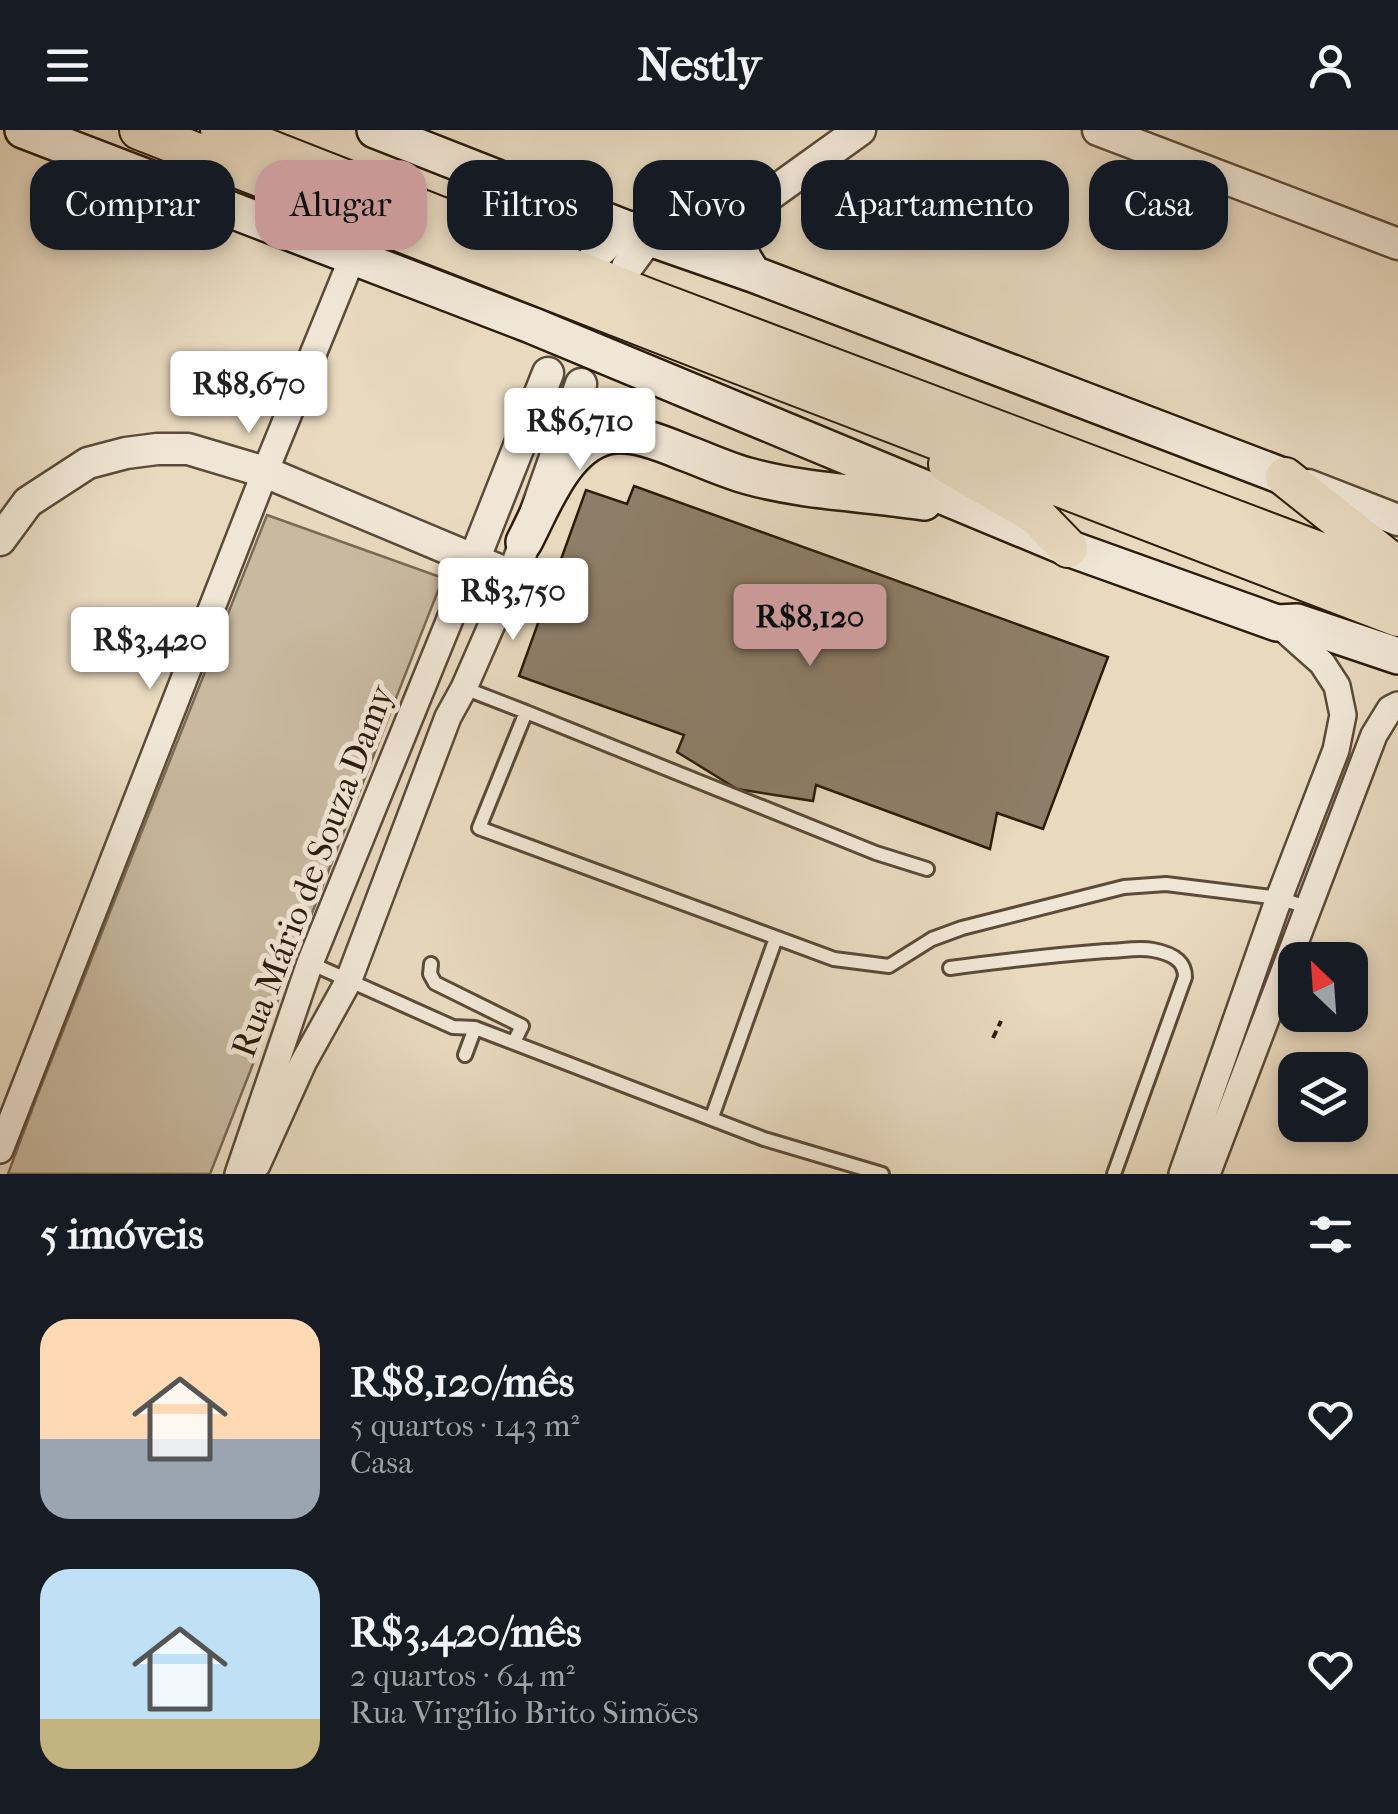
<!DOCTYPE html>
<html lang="pt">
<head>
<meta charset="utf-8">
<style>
	body { margin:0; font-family:"IM FELL French Canon",serif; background:#20242c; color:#f1f3f6; height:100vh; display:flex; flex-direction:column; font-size:38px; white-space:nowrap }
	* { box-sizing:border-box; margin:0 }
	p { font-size:32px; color:#9ea1a6 }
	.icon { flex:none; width:55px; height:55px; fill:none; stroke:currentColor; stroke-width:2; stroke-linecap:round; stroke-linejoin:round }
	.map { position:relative; height:1044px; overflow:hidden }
	.details { display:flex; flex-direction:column; background:#171b24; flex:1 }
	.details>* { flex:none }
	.top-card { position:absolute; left:30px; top:30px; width:1340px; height:90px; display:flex; gap:20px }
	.needle { width:65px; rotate:335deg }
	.buttons { position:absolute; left:1278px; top:812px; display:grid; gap:20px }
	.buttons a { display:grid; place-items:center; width:90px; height:90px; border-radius:20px; background:#171b24; box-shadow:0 5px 15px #0003; font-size:50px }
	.price { position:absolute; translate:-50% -85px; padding:0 22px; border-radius:10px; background:#fff; color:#222; font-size:32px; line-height:65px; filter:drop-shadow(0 2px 5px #0008) }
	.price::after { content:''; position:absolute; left:50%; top:60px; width:30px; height:22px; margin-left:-15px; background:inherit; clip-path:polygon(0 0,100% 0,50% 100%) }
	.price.selected { background:#c59692; color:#111 }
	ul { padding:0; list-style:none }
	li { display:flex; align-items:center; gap:30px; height:250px; padding:0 40px }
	li span { display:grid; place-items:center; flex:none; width:280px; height:200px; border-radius:30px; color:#555 }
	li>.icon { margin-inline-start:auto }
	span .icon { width:120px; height:120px; fill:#fffc; stroke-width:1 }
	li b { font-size:42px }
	h2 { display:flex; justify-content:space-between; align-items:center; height:120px; padding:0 40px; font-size:42px }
	.pill { padding:0 35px; border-radius:30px; background:#171b24; box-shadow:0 5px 15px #0003; font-size:35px; line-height:90px }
	.pill.selected { background:#c59692; color:#111 }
	header { display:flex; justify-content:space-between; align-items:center; height:130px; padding:0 40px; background:#171b24; font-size:45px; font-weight:800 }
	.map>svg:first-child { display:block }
	.green { fill:#c8b9a0; stroke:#7a6a56; stroke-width:2.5 }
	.building { fill:#8e7e69; stroke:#2c1c0b; stroke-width:2.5 }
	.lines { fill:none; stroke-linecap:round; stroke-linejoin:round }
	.service-casing { stroke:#5b4b38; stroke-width:18 }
	.minor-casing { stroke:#5b4b38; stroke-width:30 }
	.tertiary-casing { stroke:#5b4b38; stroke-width:35 }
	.secondary-casing { stroke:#2c1c0b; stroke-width:40 }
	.primary-casing { stroke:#2c1c0b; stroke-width:42 }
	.path { stroke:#2c1c0b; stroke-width:4; stroke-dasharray:8 5; stroke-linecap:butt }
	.service { stroke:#f0e6d5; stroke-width:12 }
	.minor { stroke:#f0e6d5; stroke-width:25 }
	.tertiary { stroke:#f0e6d5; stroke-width:30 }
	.secondary { stroke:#f0e6d5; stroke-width:35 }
	.primary { stroke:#e8d9bf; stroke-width:38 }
	.labels { text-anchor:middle; stroke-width:10; stroke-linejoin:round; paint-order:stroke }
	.street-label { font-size:35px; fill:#2c1c0b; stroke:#f0e6d5 }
</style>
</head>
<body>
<header><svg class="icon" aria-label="menu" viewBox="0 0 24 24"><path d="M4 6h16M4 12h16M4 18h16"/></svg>Nestly<svg class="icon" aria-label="person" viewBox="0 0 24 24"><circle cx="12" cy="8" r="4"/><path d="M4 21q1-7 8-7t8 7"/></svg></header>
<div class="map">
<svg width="1398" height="1044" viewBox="0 0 1398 1044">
	<rect width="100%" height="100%" fill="#e8d9bf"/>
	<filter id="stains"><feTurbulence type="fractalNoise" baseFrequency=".002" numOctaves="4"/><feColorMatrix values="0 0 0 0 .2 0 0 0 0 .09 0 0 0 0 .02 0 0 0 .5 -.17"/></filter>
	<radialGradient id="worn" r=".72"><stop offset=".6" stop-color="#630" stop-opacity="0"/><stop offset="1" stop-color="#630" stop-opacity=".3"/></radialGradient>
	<!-- green -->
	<path class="green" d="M267 385 443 448 210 1044H8L36 969Z"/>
	<!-- building -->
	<path class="building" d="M634 356 1108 527 1043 699 997 683 990 719 816 655 813 671 737 659 677 622 684 605 519 546 586 360 627 374Z"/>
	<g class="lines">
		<defs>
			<path id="service" d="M464 558 526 582 479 698 834 829 889 836 932 809 962 798 1124 757 1166 754 1279 768 1309 778
				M526 582 876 723 927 739
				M310 833 453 897 475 898 764 1009 882 1044
				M431 834 430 844 435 853 522 896 514 912
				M950 838C1002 831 1053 825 1106 821 1121 821 1138 817 1153 820 1169 823 1185 829 1185 847L1114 1044
				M465 925 475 898
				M712 987 776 808"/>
			<path id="minor" d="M0 1020 265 342 353 126
				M257 1035 303 933 348 852 448 587 464 558 513 446
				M238 1044 310 833 474 430
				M1182 1044 1279 768 1336 620 1343 585 1337 556 1322 533 1277 493
				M1207 1044 1374 605 1390 579 1398 575"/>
			<path id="tertiary" d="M1098 0 1398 114
				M595 126 616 105 627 98 701 90 750 79 860 0
				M627 137 658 95
				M1308 355 1398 390
				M0 410 28 372 88 333 126 323 157 319H188L265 342 513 446 581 254
				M474 430 548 243"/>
			<path id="secondary" d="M23 0 531 195 1068 418 1277 493 1297 492 1398 526
				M375 0 650 108 753 144 1285 347
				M750 79C733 109 734 116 753 144
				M524 412C543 376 564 316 608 306 632 301 661 313 683 322 705 330 726 340 748 346 805 362 866 363 924 372"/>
			<path id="primary" d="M139 0 715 225 1398 487
				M220 0 648 168 1398 451
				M948 334 1036 385 1068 418
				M1285 347 1398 437"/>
		</defs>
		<!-- service casing -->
		<use href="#service" class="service-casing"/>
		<!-- minor casing -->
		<use href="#minor" class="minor-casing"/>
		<!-- tertiary casing -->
		<use href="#tertiary" class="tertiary-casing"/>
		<!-- secondary casing -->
		<use href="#secondary" class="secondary-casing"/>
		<!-- primary casing -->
		<use href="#primary" class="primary-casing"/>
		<!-- path -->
		<path class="path" d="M993 908 1001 891"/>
		<!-- service -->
		<use href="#service" class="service"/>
		<!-- minor -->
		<use href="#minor" class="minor"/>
		<!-- tertiary -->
		<use href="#tertiary" class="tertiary"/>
		<!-- secondary -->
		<use href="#secondary" class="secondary"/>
		<!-- primary -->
		<use href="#primary" class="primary"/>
	</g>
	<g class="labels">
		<!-- street labels -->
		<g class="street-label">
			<text transform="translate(312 741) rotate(-69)" y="12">Rua Mário de Souza Damy</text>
		</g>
	</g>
	<rect width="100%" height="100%" filter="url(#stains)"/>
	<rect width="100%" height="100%" fill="url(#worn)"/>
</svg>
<div class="buttons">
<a><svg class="needle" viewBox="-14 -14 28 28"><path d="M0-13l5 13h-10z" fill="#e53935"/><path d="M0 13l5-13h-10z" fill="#9ea1a6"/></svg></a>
<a><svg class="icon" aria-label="layers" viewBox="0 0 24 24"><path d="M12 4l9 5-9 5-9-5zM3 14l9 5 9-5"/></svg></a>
</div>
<b class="price" style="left:249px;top:306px">R$8,670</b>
<b class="price" style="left:580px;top:343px">R$6,710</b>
<b class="price" style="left:513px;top:513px">R$3,750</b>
<b class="price selected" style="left:810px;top:539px">R$8,120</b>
<b class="price" style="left:150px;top:562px">R$3,420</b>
<div class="top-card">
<a class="pill">Comprar</a>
<a class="pill selected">Alugar</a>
<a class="pill">Filtros</a>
<a class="pill">Novo</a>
<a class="pill">Apartamento</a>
<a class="pill">Casa</a>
</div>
</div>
<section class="details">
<h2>5 imóveis<svg class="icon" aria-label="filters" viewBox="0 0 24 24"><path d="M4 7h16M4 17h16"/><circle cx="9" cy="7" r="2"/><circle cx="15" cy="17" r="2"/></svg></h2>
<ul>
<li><span style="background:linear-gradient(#ffd9b3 60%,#9aa5b1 0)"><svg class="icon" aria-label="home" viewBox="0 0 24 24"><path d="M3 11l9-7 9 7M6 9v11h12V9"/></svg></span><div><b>R$8,120/mês</b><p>5 quartos · 143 m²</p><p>Casa</p></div><svg class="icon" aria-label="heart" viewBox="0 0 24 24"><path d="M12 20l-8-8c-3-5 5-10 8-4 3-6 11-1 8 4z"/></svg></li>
<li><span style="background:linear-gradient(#bfe0f5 75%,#c2b280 0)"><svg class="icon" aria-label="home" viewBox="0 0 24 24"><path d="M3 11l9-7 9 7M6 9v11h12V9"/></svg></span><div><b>R$3,420/mês</b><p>2 quartos · 64 m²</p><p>Rua Virgílio Brito Simões</p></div><svg class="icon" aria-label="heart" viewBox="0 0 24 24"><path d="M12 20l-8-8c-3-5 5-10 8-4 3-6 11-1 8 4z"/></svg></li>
</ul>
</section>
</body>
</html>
